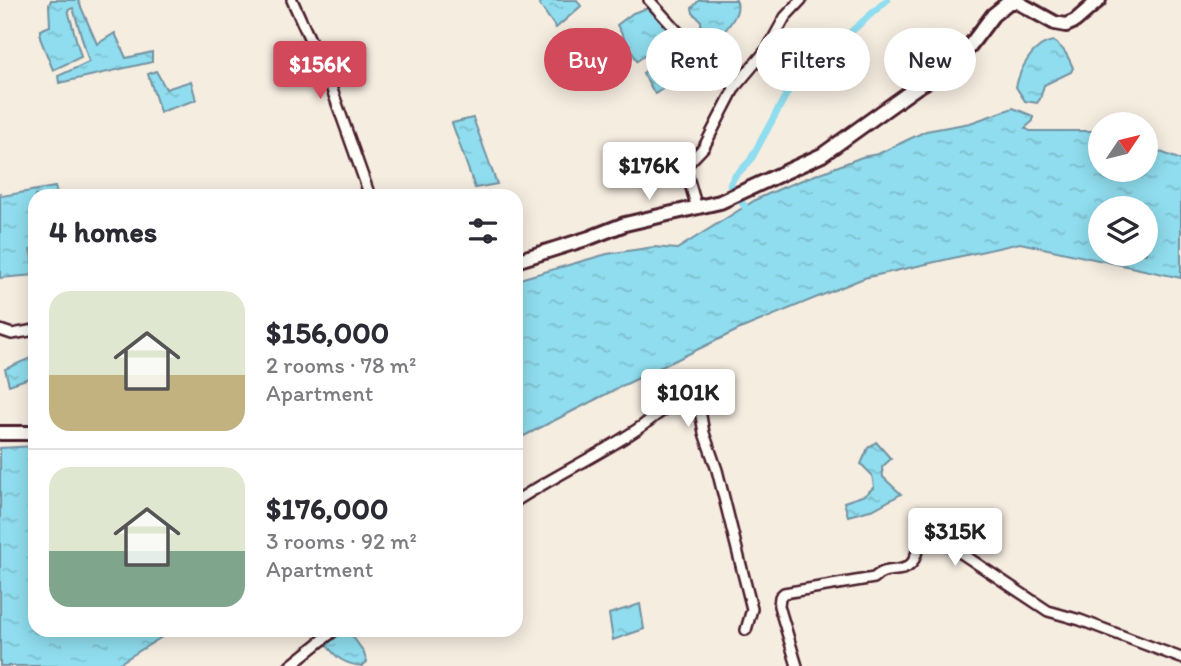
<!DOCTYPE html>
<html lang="en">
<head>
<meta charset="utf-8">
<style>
	body { margin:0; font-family:Itim,sans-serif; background:#f7f7f7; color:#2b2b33; height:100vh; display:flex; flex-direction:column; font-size:26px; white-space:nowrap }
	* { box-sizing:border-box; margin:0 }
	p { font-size:23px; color:#7c7c81 }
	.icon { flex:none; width:38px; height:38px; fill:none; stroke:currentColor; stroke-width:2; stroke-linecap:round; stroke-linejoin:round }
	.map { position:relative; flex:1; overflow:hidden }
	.side { position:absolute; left:28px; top:189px; width:495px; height:448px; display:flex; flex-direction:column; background:#fff; border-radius:21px; box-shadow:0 4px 18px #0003 }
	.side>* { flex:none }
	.guide { position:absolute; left:544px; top:28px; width:530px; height:63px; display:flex; gap:14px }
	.needle { width:46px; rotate:55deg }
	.controls { position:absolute; left:1088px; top:112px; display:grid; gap:14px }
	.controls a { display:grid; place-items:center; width:70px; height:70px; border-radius:50%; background:#fff; box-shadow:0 4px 18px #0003; font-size:35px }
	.price { position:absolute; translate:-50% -60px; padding:0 16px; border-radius:7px; background:#fff; color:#222; font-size:23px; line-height:46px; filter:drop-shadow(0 2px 4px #0008) }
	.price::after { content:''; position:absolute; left:50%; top:42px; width:21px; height:16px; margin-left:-10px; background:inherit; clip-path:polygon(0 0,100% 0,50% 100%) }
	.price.on { background:#d1495b; color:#fff }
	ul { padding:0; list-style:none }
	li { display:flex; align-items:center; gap:21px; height:175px; padding:0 21px }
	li+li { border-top:2px solid #e1e1e2 }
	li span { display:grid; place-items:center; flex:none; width:196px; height:140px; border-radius:21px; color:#555 }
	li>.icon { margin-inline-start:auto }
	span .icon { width:84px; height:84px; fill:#fffc; stroke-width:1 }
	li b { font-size:30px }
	h2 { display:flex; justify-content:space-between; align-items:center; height:84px; padding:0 21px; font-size:30px }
	.chip { padding:0 24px; border-radius:32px; background:#fff; box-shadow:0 4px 18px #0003; font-size:24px; line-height:63px }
	.chip.on { background:#d1495b; color:#fff }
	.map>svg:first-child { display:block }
	.water { fill:url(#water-ripples); stroke:#7391a0; stroke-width:2; fill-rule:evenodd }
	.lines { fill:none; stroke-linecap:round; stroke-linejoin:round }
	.canal { stroke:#8fddee; stroke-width:7 }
	.minor-casing { stroke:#4a1f2b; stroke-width:14 }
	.major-casing { stroke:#4a1f2b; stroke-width:18 }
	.minor { stroke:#fdfcf7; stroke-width:9 }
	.major { stroke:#fdfcf7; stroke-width:12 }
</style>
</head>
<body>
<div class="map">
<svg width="1181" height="666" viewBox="0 0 1181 666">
	<defs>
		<pattern id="water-ripples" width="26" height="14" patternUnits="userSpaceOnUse" patternTransform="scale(1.75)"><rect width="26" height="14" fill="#8fddee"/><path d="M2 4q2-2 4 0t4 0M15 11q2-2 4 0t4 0" fill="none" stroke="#7dbdcc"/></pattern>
	</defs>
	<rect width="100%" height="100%" fill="#f6ede1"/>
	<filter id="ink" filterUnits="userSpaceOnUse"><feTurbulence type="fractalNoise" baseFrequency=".0143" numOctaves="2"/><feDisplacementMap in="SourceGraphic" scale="14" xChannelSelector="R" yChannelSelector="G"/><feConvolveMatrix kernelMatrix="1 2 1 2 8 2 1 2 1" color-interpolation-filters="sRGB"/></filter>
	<g filter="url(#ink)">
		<!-- water -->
		<path class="water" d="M51 0H78L97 44 115 33 126 58 152 52V62L59 83 58 76 89 62 73 8 68 10 81 57 53 70 40 38V30L50 26 49 5Z
			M544 0H577L581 6 556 28 539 4Z
			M699 0H736C743 13 724 31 716 42L710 43 701 28V21L693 13 692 8Z
			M651 7 671 36 637 61 617 25 633 13Z
			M1053 41C1064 48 1068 56 1073 68L1071 72 1044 85 1040 99 1037 103 1025 101 1016 87C1020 68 1033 44 1053 41Z
			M681 45 699 63 655 94 643 73Z
			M156 71 166 89 191 81 196 100 160 112 148 74Z
			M1013 108 1033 116V121L1025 128 1030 131H1101V170H1146V142L1158 151 1181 160V278L1020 243 864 278 740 329 620 387 516 440V280L607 254 654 247 677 249 757 199 784 187 862 157 878 154 926 131 970 123ZM1101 208H1146V254H1101Z
			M473 118 497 184 475 188 452 123Z
			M55 187 58 196H35V248L30 250 35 275 0 278V192L2 196Z
			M35 356V376L9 385 5 369Z
			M876 442 891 459 882 467 883 477 901 494 874 509 848 516 844 502 865 495 874 487 872 475 861 464 868 448Z
			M35 446V630H173L115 666H0V448Z
			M640 604 644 629 613 640 609 614Z
			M342 630H348L363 651 367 662 362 666C344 664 336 658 326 644Z"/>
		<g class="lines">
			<!-- canal -->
			<path class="canal" d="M749 213 730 185 734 177 750 161 792 84 887 0"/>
			<defs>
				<path id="minor" d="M292 0 330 84 370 196
					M649 0 698 54 735 87
					M697 208 685 167 704 147 735 87 768 48 785 17 801 0
					M0 330 12 334 35 330
					M516 501C557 474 602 454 642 426 654 417 685 391 698 399L704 433 717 470 752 609 746 630
					M290 666 335 630
					M797 666 779 606 780 597 784 593 874 578C887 565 901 575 911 564 919 556 916 541 926 533L934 535 1048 611 1080 620 1181 658"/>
				<path id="major" d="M516 261 589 238 625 224 720 202 822 155 917 87 949 69 963 55 993 15 1009 2H1017L1055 23 1066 25 1075 21 1099 0
					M0 433H35"/>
			</defs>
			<!-- minor casing -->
			<use href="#minor" class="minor-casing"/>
			<!-- major casing -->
			<use href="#major" class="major-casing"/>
			<!-- minor -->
			<use href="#minor" class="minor"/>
			<!-- major -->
			<use href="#major" class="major"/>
		</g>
	</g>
</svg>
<div class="controls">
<a><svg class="needle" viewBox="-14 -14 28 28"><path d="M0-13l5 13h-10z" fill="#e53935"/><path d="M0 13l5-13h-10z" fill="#7c7c81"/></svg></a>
<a><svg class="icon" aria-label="layers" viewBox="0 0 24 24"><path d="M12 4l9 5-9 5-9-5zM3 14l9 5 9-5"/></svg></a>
</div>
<b class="price on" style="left:320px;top:101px">$156K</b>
<b class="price" style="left:649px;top:202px">$176K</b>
<b class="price" style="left:688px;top:429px">$101K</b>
<b class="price" style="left:955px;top:568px">$315K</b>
<div class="guide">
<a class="chip on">Buy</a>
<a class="chip">Rent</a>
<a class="chip">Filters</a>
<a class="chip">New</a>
</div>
<section class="side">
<h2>4 homes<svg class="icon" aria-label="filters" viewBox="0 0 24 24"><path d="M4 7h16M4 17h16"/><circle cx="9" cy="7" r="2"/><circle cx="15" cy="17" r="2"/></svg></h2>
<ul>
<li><span style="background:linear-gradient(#dfe7d0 60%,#c2b280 0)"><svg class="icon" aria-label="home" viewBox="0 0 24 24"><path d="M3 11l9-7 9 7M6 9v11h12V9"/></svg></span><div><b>$156,000</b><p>2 rooms · 78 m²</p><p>Apartment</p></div></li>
<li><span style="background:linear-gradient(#dfe7d0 60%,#7fa58c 0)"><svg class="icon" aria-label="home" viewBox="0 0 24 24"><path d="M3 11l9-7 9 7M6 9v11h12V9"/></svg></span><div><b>$176,000</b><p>3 rooms · 92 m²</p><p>Apartment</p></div></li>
</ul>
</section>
</div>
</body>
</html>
